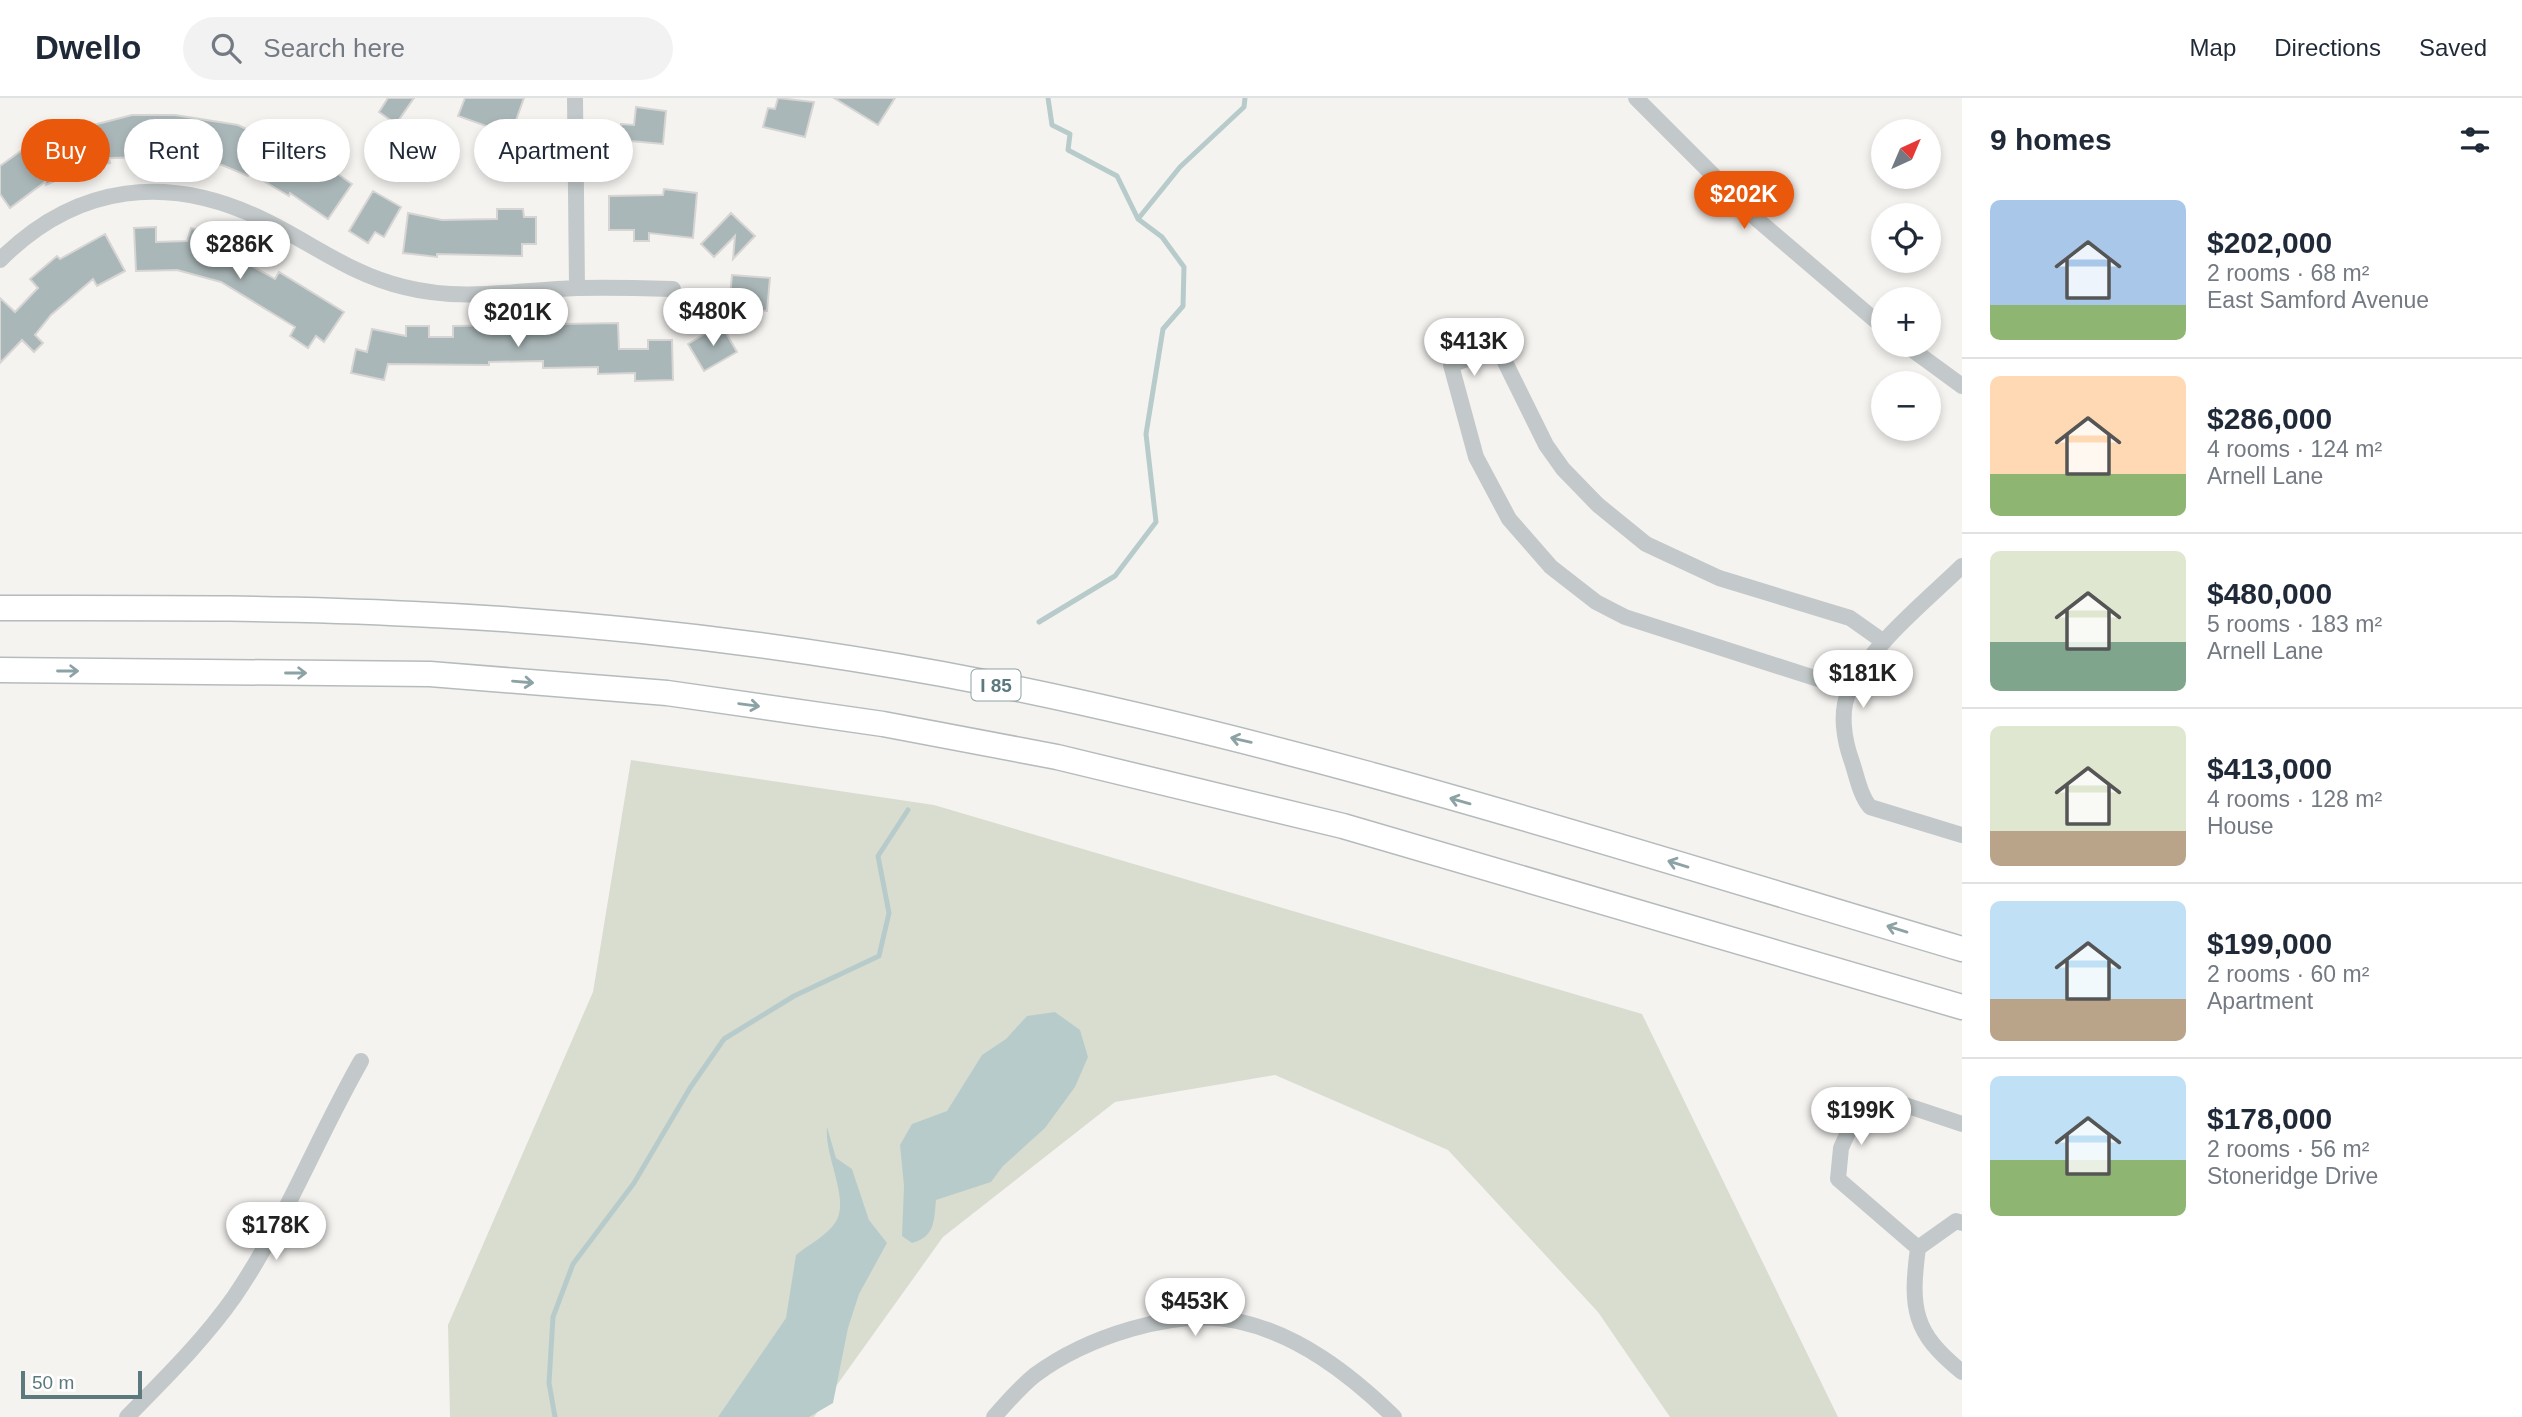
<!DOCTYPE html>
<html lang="en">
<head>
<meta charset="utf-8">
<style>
	body { margin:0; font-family:Helvetica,sans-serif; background:#f2f2f3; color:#1f2937; height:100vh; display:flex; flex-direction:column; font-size:26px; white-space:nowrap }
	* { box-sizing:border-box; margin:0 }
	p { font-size:23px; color:#747a83 }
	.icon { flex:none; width:38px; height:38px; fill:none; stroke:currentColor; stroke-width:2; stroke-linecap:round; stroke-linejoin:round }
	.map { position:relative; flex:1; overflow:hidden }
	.drawer { display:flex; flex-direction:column; background:#fff; width:560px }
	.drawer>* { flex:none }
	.top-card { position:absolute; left:21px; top:21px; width:665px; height:63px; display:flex; gap:14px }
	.needle { width:46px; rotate:44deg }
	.buttons { position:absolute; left:1871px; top:21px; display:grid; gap:14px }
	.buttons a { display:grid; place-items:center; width:70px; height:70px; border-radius:50%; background:#fff; box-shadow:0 4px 10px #0003; font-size:35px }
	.scale { position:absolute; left:21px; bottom:18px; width:121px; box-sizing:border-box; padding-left:7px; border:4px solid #5c7a7e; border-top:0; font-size:19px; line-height:24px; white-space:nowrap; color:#5c7a7e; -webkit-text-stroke:5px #fff; paint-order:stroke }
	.price { position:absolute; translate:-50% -60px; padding:0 16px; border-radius:24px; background:#fff; color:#222; font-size:23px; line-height:46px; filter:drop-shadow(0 2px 4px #0008) }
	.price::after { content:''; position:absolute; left:50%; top:42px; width:21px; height:16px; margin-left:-10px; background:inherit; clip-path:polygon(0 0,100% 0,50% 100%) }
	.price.current { background:#ea580c; color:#fff }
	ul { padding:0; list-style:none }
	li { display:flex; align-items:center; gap:21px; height:175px; padding:0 28px }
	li+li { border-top:2px solid #e0e1e3 }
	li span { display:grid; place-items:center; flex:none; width:196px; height:140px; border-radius:10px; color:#555 }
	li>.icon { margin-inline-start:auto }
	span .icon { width:84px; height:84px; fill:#fffc; stroke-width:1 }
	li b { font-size:30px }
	h2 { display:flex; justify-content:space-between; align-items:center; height:84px; padding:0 28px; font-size:30px }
	.tag { padding:0 24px; border-radius:32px; background:#fff; box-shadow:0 4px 10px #0003; font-size:24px; line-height:63px }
	.tag.current { background:#ea580c; color:#fff }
	header { display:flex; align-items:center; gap:42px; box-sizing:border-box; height:98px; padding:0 35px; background:#fff; border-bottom:2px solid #e0e1e3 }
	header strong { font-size:33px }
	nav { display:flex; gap:38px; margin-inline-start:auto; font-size:24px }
	.search { width:490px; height:63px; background:#f2f2f3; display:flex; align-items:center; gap:18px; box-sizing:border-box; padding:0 24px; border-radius:38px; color:#747a83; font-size:26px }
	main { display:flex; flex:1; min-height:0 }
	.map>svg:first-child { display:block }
	.green { fill:#d9ddd0 }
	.water { fill:#b8cbcb }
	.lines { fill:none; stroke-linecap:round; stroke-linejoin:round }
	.stream { stroke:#b8cbcb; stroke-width:5 }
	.building { fill:#aab7b8; stroke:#d6d5d3; stroke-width:2 }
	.highway-casing { stroke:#b5bbbc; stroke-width:27 }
	.minor { stroke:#c3c9ca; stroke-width:16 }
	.highway { stroke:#fff; stroke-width:24 }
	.oneway { stroke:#8da2a5 }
	.labels { text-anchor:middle; stroke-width:7; stroke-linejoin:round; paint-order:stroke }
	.shield { fill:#fff; stroke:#8da2a5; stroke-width:2 }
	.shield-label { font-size:19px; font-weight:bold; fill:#5c7a7e }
</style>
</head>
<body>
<header>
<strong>Dwello</strong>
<div class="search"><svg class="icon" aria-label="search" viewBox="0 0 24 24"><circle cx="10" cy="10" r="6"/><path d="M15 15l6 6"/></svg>Search here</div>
<nav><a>Map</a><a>Directions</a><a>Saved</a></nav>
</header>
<main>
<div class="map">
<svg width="1962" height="1319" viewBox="0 0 1962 1319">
	<rect width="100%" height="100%" fill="#f5f3f0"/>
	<!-- green -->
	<path class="green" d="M631 662 934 707 1642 916 1838 1319H1670L1598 1214 1448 1052 1275 977 1115 1004 943 1139 814 1319H450L448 1227 593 894Z"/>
	<!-- water -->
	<path class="water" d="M1055 914 1080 932 1088 959 1075 989 1045 1030 1003 1068 991 1084 936 1102C934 1123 935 1139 912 1145L902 1138 904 1088 900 1047 912 1026 947 1013 982 957 1006 941 1027 918Z
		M827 1029 836 1060 852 1071 869 1122 887 1145 859 1196 848 1230 833 1305 809 1319H718L786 1220 796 1157C808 1147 826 1138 835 1125 851 1102 824 1059 827 1029Z"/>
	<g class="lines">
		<!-- stream -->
		<path class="stream" d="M1048 0 1052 27 1070 36 1068 52 1117 78 1138 121
			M1039 524 1115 478 1156 424 1146 336 1163 231 1183 208 1184 169 1162 139 1138 121 1180 69 1244 9 1245 0
			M555 1319 549 1285 553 1219 573 1166 634 1085 690 990 724 941 794 898 879 858 889 815 878 758 908 712"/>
	</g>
	<!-- building -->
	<path class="building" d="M388 0H414L396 26 379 14Z
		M465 0H524L505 53 489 48 495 31 458 18Z
		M778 0 814 4 805 39 763 29 768 10 775 11Z
		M834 0H895L878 27Z
		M636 9 666 13 663 46 620 42 621 26 634 27Z
		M132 17H175L238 27 332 72 352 86 328 121 290 95 289 98 250 75 248 78 222 67 193 62 194 53 157 47V59L109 60 110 65 90 69 87 56 60 68 64 79 46 87 45 84 10 110 0 96V68L29 47 27 44 53 32 57 40 78 31Z
		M664 91 697 95 693 140 649 135V143H634V132H609V98L663 97Z
		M373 93 401 109 384 139 375 134 368 145 349 133Z
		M497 111H523L524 119H536V146H522V158L437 156V159L403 155 408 115 442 122 497 121Z
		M731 115 755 138 733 161 735 138 714 159 701 146Z
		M156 129V144L187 143 191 130 209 135 206 148 235 156 240 148 256 158 250 167 275 181 279 174 344 214 324 244 316 238 308 250 290 238 295 229 221 184 177 172 136 173 134 130Z
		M105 136 125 173 97 188 93 181 51 217 35 237 43 245 34 254 22 242 0 265V200L15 214 38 190 30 181 57 158 60 161Z
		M732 177 770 180 767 213 729 209Z
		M618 225 619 251H648V242H672L673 282 635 283V275L598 276V269L543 270V263L489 264V267L388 266 384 282 351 275 356 251 367 254 372 231 406 238V228H429V239H453V228Z
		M721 226 737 254 704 273 688 246Z"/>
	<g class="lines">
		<defs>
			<path id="highway" d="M0 510C137 510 276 509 413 516 590 524 768 544 942 576 1289 641 1625 751 1962 851
				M0 572 430 576 667 595 883 626 1057 659 1343 728 1962 909"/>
		</defs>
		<!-- highway casing -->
		<use href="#highway" class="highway-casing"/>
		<!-- minor -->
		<path class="minor" d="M575 0 577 190
			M1636 0 1759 123 1883 229
			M0 162C77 85 169 75 266 123 313 146 352 177 404 189 462 204 519 192 577 190 609 189 641 190 673 191
			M1906 247 1962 288
			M1962 468C1927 502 1871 547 1850 591 1839 613 1844 642 1852 664 1857 679 1860 697 1870 709L1962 737
			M1849 591 1625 519 1596 504 1551 469 1509 421 1476 359 1451 267C1468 261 1486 250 1503 260L1546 347 1563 371 1598 407 1646 446 1719 480 1850 520 1884 544
			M1962 1125 1956 1123 1918 1150C1910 1210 1913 1235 1962 1274
			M1918 1150 1838 1081 1841 1050 1863 1001 1878 998 1962 1026
			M127 1319C165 1280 203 1243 234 1199 284 1126 317 1040 361 963
			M994 1319C1007 1304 1020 1289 1035 1277 1085 1240 1175 1209 1237 1223 1298 1236 1350 1276 1394 1319"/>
		<!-- highway -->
		<use href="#highway" class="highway"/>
	</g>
	<!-- one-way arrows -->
	<defs><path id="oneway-shaft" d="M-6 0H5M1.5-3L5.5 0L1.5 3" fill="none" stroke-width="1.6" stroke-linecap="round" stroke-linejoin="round" transform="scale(1.75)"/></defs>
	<g class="oneway">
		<use href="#oneway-shaft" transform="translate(68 573)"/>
		<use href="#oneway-shaft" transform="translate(296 575)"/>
		<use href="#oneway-shaft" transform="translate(523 584) rotate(5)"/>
		<use href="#oneway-shaft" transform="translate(749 607) rotate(8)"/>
		<use href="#oneway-shaft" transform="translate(1241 642) rotate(-167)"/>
		<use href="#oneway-shaft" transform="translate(1460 703) rotate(-164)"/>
		<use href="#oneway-shaft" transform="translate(1678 766) rotate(-163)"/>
		<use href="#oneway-shaft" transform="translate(1897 831) rotate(-163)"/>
	</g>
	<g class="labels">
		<!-- shield labels -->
		<rect class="shield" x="971.5" y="571.5" width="49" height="31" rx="5"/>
		<g class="shield-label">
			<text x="996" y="594">I 85</text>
		</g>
	</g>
</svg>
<div class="buttons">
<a><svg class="needle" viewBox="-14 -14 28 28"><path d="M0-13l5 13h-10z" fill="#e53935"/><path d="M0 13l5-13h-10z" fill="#747a83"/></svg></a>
<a><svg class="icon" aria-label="locate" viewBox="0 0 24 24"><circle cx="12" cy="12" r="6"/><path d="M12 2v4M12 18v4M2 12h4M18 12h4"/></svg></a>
<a>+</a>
<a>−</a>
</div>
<div class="scale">50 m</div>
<b class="price current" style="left:1744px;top:133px">$202K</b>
<b class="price" style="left:240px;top:183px">$286K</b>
<b class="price" style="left:713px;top:250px">$480K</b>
<b class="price" style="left:518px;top:251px">$201K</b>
<b class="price" style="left:1474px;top:280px">$413K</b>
<b class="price" style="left:1863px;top:612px">$181K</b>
<b class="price" style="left:1861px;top:1049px">$199K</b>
<b class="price" style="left:276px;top:1164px">$178K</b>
<b class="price" style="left:1195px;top:1240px">$453K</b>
<div class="top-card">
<a class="tag current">Buy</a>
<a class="tag">Rent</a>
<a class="tag">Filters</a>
<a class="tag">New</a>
<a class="tag">Apartment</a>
</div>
</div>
<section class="drawer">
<h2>9 homes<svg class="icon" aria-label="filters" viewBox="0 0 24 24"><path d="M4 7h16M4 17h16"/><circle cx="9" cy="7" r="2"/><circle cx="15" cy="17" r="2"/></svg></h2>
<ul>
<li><span style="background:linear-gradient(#a9c7e8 75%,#8fb573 0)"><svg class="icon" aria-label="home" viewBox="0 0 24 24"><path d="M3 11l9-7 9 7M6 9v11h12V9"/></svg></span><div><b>$202,000</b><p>2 rooms · 68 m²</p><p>East Samford Avenue</p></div></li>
<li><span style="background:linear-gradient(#ffd9b3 70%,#8fb573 0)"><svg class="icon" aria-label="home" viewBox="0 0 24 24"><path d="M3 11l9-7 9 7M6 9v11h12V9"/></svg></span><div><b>$286,000</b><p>4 rooms · 124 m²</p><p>Arnell Lane</p></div></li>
<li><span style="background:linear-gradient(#dfe7d0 65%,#7fa58c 0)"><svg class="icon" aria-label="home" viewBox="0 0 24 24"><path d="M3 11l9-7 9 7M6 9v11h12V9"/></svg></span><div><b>$480,000</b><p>5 rooms · 183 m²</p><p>Arnell Lane</p></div></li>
<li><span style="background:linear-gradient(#dfe7d0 75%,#b9a48a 0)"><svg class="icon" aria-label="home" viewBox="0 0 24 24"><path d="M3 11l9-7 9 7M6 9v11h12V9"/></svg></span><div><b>$413,000</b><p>4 rooms · 128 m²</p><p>House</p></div></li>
<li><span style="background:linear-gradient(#bfe0f5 70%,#b9a48a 0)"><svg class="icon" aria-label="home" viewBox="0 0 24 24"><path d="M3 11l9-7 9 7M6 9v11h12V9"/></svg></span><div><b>$199,000</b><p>2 rooms · 60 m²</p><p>Apartment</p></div></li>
<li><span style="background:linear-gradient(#bfe0f5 60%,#8fb573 0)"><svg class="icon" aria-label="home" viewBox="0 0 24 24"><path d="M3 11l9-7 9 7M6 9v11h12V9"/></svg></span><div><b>$178,000</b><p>2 rooms · 56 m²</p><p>Stoneridge Drive</p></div></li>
</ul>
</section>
</main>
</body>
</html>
